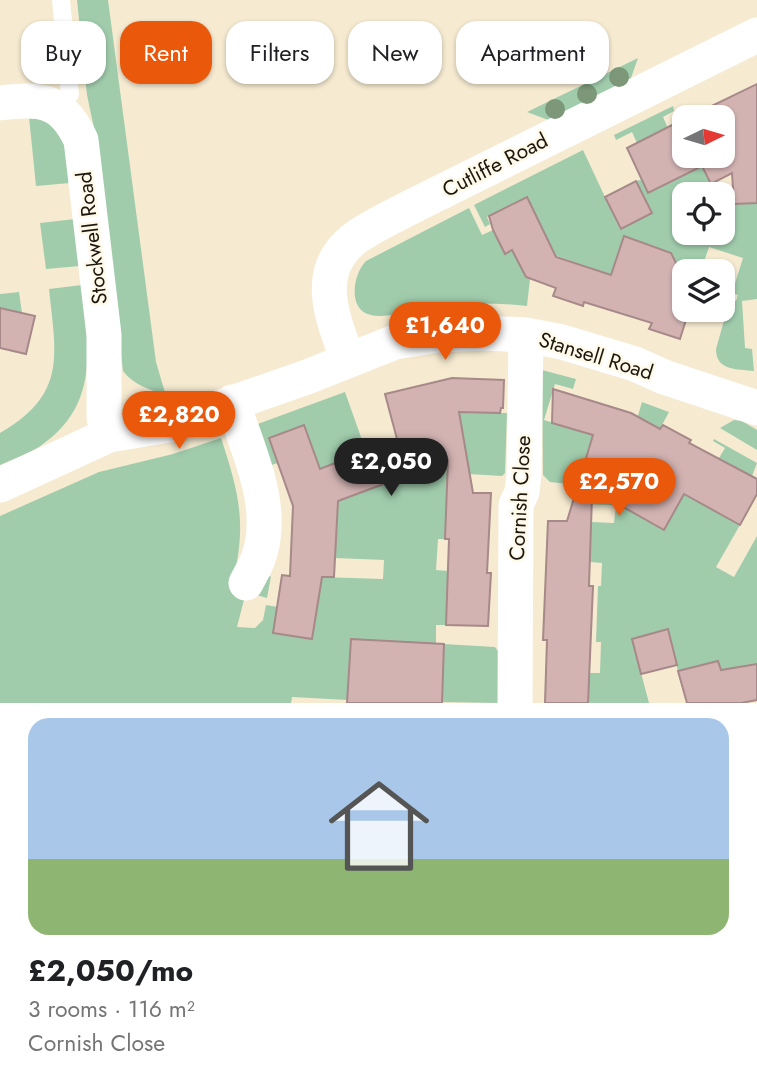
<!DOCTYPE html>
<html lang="en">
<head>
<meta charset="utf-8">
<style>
	body { margin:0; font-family:Jost,sans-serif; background:#f6f6f6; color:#202124; height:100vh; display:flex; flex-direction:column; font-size:26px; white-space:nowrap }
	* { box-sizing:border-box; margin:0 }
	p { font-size:23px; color:#757577 }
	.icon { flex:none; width:38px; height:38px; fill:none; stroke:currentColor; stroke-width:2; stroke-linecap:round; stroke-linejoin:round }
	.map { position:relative; height:703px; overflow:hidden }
	.side { display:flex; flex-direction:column; background:#fff; flex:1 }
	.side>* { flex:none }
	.guide { position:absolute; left:21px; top:21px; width:716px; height:63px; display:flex; gap:14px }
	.needle { width:46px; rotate:85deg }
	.buttons { position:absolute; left:672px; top:105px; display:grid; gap:14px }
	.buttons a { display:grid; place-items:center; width:63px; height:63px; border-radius:14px; background:#fff; box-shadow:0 2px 5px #0004; font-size:35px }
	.price { position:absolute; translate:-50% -60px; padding:0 16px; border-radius:24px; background:#ea580c; color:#fff; font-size:23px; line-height:46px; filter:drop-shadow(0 2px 4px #0008) }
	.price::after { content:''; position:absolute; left:50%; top:42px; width:21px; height:16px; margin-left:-10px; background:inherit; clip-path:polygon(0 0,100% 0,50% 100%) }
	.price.current { background:#222; color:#fff }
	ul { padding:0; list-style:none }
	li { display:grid; align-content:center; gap:14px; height:371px; padding:0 28px }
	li+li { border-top:2px solid #e0e0e0 }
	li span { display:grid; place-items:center; height:217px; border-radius:21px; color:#555 }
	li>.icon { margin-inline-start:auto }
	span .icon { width:126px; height:126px; fill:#fffc; stroke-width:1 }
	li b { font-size:30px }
	.tag { padding:0 24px; border-radius:21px; background:#fff; box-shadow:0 2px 5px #0004; font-size:24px; line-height:63px }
	.tag.current { background:#ea580c; color:#fff }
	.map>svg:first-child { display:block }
	.green { fill:#a0ccac }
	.building { fill:#d2b3b2; stroke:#a68988; stroke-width:2 }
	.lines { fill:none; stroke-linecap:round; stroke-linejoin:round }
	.service { stroke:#fff; stroke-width:18 }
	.minor { stroke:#fff; stroke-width:35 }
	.tree { fill:#7c9878 }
	.labels { text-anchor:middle; stroke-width:5; stroke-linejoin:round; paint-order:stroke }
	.street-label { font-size:21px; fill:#1c180f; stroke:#fff9e9 }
</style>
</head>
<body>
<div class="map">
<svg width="757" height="703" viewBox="0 0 757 703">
	<rect width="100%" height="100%" fill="#f6ebd1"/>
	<!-- green -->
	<path class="green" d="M77 0H108L156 362 166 396C150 389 133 385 123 371L95 133 87 95Z
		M638 58 630 81 551 121 527 112Z
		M673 106 674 111 663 117 668 128 637 143 632 132 616 140 614 135Z
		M29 117 50 122 64 142 70 183 36 186Z
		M757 120V299L742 301 745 348 752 349 754 371C737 369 716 371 716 349L730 299 736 301 738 295 732 293 743 258 709 247 701 271H684V302L644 289 657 248 624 237 612 275 548 253 545 233 527 197 487 217 490 224 485 227 474 205 583 150 620 229 652 213 636 181 702 166 716 194H684V233H723V204L753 189Z
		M469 208 482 235 493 230 505 254 512 250 526 277 530 279 527 306C492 302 459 303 424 307 408 310 387 319 371 315 347 310 353 274 366 261Z
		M75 219 80 266 46 269 40 223Z
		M82 285C88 348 101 405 39 447 27 454 13 459 0 465V433C67 394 56 356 49 289Z
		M19 292 22 313 0 308V294Z
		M542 370 576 379 573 389 555 384 544 420 593 435 578 485 614 496 642 402 669 412 660 429 644 420 684 494 740 525 716 567 734 577 757 536V664L730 703 718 661 678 671 668 630 632 639 649 703H583L589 673H600L601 642H596L598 586H601L602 563 590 562 591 522 614 523 616 505 578 504 577 485 550 482 543 475Z
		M345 392 378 485 398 439 395 432 443 419 467 459 459 412 507 413 505 473 502 476 452 473 447 492 445 539H438L436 570 448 571 446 625H436V644L351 639 348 700 292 697 291 703H0V516L99 472 173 454 221 438C239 493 247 523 233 581L264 579 271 576 267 598 246 592 237 627 255 628 263 620 266 605 278 607 274 633 312 639 321 577 383 579 384 560 335 558 338 498 324 480 304 425 269 438 278 463 268 466 255 425Z
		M734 420 742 421 757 430V450L720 428Z
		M714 439 757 463 752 476 719 458 725 448 713 441Z
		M444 644 495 647 501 655 499 703 441 702Z"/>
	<!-- building -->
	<path class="building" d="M757 84V203L734 204 732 173 711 184 702 166 648 193 627 148 684 119V156H723V117H689Z
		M636 181 652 213 621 229 605 197Z
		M527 197 556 257 611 275 624 236 671 253 684 279V310H689L680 339 649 329 652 323 584 302 583 306 553 296 556 288 526 277 512 250 505 254 493 230 489 216Z
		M0 308 35 316 26 354 0 348Z
		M452 378 504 380 503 408H501L500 413 459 412 473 493H491L487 573H491L488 626 446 625 449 539H445L448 460 338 501 334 577H322L312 639 273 633 282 575 290 576 293 506 269 438 304 425 320 469 397 439 385 394Z
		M553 389 631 413 660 429 663 425 691 440 689 443 757 479V494L740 525 684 494 664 530 602 495 592 496 589 586H593L588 703H545L547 640H543L548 521H567L593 435 552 423Z
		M668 629 677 665 641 674 632 639Z
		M351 639 444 644 442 703H347Z
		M718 661 721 670 757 664V700L741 703H687L678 671Z"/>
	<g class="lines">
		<!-- service -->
		<path class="service" d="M59 110 70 94 61 0"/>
		<!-- minor -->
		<path class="minor" d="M0 103C41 98 62 99 81 140L104 335V418L109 435
			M348 360C333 319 312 272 354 239 370 227 390 218 407 209L757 35
			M232 402C248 450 277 508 258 559 255 567 250 575 246 583
			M0 485 109 435 169 425 307 377 395 342 438 335 484 333 526 335 562 342 635 364 664 377 757 408
			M515 703 516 505 522 492 524 474 526 335"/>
	</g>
	<!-- trees -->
	<g class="tree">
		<circle cx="619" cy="77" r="10"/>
		<circle cx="587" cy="94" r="10"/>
		<circle cx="555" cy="109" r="10"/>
	</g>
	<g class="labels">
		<!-- street labels -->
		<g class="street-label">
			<text transform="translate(495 165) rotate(-27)" y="7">Cutliffe Road</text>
			<text transform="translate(92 238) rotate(-97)" y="7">Stockwell Road</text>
			<text transform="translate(596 356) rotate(17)" y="7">Stansell Road</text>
			<text transform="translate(520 498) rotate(-87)" y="7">Cornish Close</text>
		</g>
	</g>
</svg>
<div class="buttons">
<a><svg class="needle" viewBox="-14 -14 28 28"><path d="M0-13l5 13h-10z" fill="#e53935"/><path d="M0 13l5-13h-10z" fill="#757577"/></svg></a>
<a><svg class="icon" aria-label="locate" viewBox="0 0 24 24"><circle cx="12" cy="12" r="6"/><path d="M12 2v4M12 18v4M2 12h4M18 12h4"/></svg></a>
<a><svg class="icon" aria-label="layers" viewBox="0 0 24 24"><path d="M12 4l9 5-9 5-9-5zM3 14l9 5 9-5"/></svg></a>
</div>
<b class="price" style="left:445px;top:362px">£1,640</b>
<b class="price" style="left:179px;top:451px">£2,820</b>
<b class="price current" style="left:391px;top:498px">£2,050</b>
<b class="price" style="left:619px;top:518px">£2,570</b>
<div class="guide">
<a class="tag">Buy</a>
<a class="tag current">Rent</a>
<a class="tag">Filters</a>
<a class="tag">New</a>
<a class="tag">Apartment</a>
</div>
</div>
<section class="side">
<ul>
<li><span style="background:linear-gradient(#a9c7e8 65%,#8fb573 0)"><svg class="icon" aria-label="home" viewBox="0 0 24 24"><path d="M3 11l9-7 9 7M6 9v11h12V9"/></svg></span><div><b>£2,050/mo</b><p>3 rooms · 116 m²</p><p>Cornish Close</p></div></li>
</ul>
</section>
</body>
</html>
